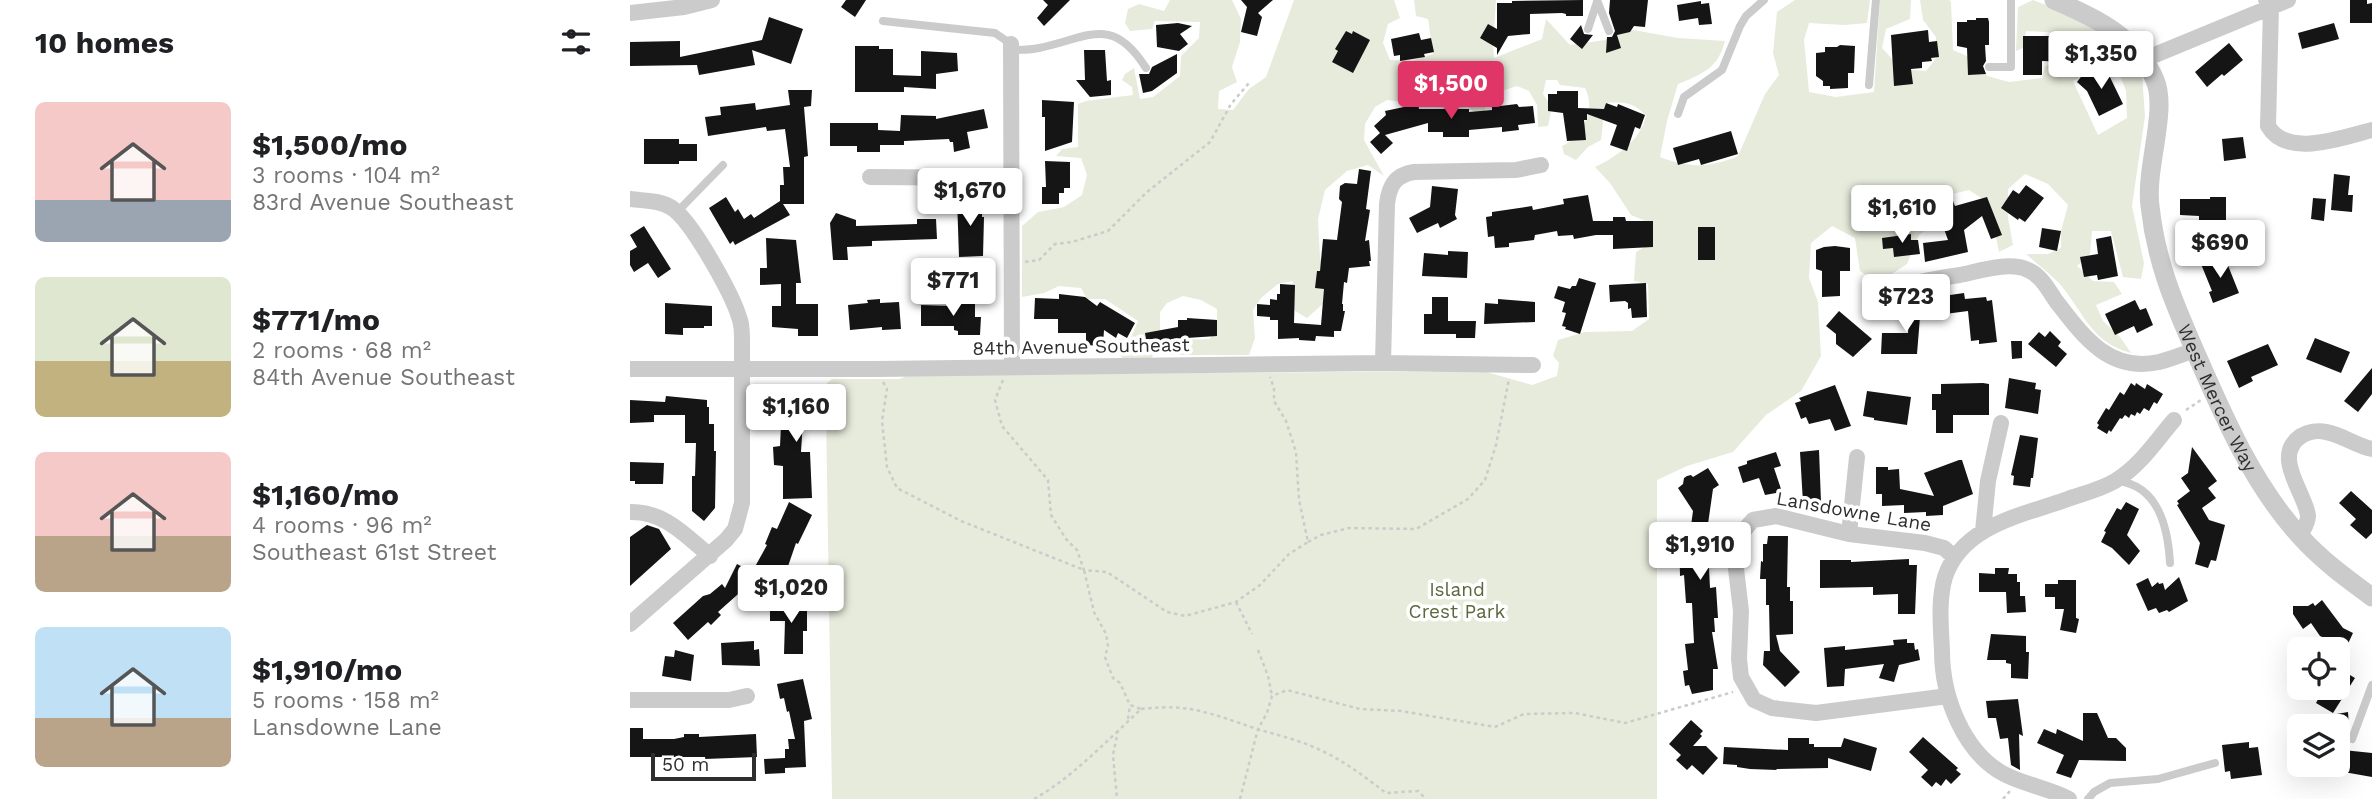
<!DOCTYPE html>
<html lang="en">
<head>
<meta charset="utf-8">
<style>
	body { margin:0; font-family:"Work Sans",sans-serif; background:#f6f6f6; color:#202124; height:100vh; display:flex; flex-direction:column; font-size:26px; white-space:nowrap }
	* { box-sizing:border-box; margin:0 }
	p { font-size:23px; color:#757577 }
	.icon { flex:none; width:38px; height:38px; fill:none; stroke:currentColor; stroke-width:2; stroke-linecap:round; stroke-linejoin:round }
	.map { position:relative; flex:1; overflow:hidden }
	.panel { display:flex; flex-direction:column; background:#fff; width:630px }
	.panel>* { flex:none }
	.fabs { position:absolute; left:1657px; top:637px; display:grid; gap:14px }
	.fabs a { display:grid; place-items:center; width:63px; height:63px; border-radius:10px; background:#fff; box-shadow:0 7px 28px #0002; font-size:35px }
	.scale { position:absolute; left:21px; bottom:18px; width:105px; box-sizing:border-box; padding-left:7px; border:4px solid #2e2e2e; border-top:0; font-size:19px; line-height:24px; white-space:nowrap; color:#2e2e2e; -webkit-text-stroke:5px #fff; paint-order:stroke }
	.price { position:absolute; translate:-50% -60px; padding:0 16px; border-radius:7px; background:#fff; color:#222; font-size:23px; line-height:46px; filter:drop-shadow(0 2px 4px #0008) }
	.price::after { content:''; position:absolute; left:50%; top:42px; width:21px; height:16px; margin-left:-10px; background:inherit; clip-path:polygon(0 0,100% 0,50% 100%) }
	.price.selected { background:#e03567; color:#fff }
	ul { padding:0; list-style:none }
	li { display:flex; align-items:center; gap:21px; height:175px; padding:0 35px }
	li span { display:grid; place-items:center; flex:none; width:196px; height:140px; border-radius:10px; color:#555 }
	li>.icon { margin-inline-start:auto }
	span .icon { width:84px; height:84px; fill:#fffc; stroke-width:1 }
	li b { font-size:30px }
	h2 { display:flex; justify-content:space-between; align-items:center; height:84px; padding:0 35px; font-size:30px }
	main { display:flex; flex:1; min-height:0 }
	.map>svg:first-child { display:block }
	.green { fill:#e7ebdc }
	.building { fill:#151515 }
	.lines { fill:none; stroke-linecap:round; stroke-linejoin:round }
	.path { stroke:#cbcbcb; stroke-width:2.5; stroke-dasharray:3.5 3.5; stroke-linecap:butt }
	.service { stroke:#cbcbcb; stroke-width:8 }
	.minor { stroke:#cbcbcb; stroke-width:16 }
	.tertiary { stroke:#cbcbcb; stroke-width:19 }
	.labels { text-anchor:middle; stroke-width:7; stroke-linejoin:round; paint-order:stroke }
	.street-label { font-size:19px; fill:#2e2e2e; stroke:#fff }
	.park-label { font-size:19px; fill:#5b683d; stroke:#fff }
</style>
</head>
<body>
<main>
<section class="panel">
<h2>10 homes<svg class="icon" aria-label="filters" viewBox="0 0 24 24"><path d="M4 7h16M4 17h16"/><circle cx="9" cy="7" r="2"/><circle cx="15" cy="17" r="2"/></svg></h2>
<ul>
<li><span style="background:linear-gradient(#f6c9c9 70%,#9aa5b1 0)"><svg class="icon" aria-label="home" viewBox="0 0 24 24"><path d="M3 11l9-7 9 7M6 9v11h12V9"/></svg></span><div><b>$1,500/mo</b><p>3 rooms · 104 m²</p><p>83rd Avenue Southeast</p></div></li>
<li><span style="background:linear-gradient(#dfe7d0 60%,#c2b280 0)"><svg class="icon" aria-label="home" viewBox="0 0 24 24"><path d="M3 11l9-7 9 7M6 9v11h12V9"/></svg></span><div><b>$771/mo</b><p>2 rooms · 68 m²</p><p>84th Avenue Southeast</p></div></li>
<li><span style="background:linear-gradient(#f6c9c9 60%,#b9a48a 0)"><svg class="icon" aria-label="home" viewBox="0 0 24 24"><path d="M3 11l9-7 9 7M6 9v11h12V9"/></svg></span><div><b>$1,160/mo</b><p>4 rooms · 96 m²</p><p>Southeast 61st Street</p></div></li>
<li><span style="background:linear-gradient(#bfe0f5 65%,#b9a48a 0)"><svg class="icon" aria-label="home" viewBox="0 0 24 24"><path d="M3 11l9-7 9 7M6 9v11h12V9"/></svg></span><div><b>$1,910/mo</b><p>5 rooms · 158 m²</p><p>Lansdowne Lane</p></div></li>
</ul>
</section>
<div class="map">
<svg width="1742" height="799" viewBox="0 0 1742 799">
	<rect width="100%" height="100%" fill="#fff"/>
	<!-- green -->
	<path class="green" d="M540 0H602L611 19 610 42 602 67 607 82 589 91 588 109 603 110 619 89 636 77 664 0H764L770 18 758 24 753 43 760 60 782 61 803 54 798 19 786 16 784 0H866L863 46 864 58 912 39 916 19 940 45 975 40 992 28 1048 38 1095 41C1088 68 1073 74 1048 84L1037 121 1030 157C1058 168 1081 168 1108 156L1135 94 1149 75 1143 53 1147 12 1165 0H1240L1237 23 1215 25 1179 23 1174 40 1179 92 1206 97 1244 92 1250 0H1281L1280 19 1256 29 1252 48 1271 69 1296 71 1306 58V37L1293 20 1290 0H1319L1321 2 1323 50 1351 62 1357 76 1379 82 1412 78 1415 66 1441 60 1443 43 1434 41 1432 33 1396 31 1393 48 1386 51 1388 7 1403 0 1443 15 1481 40 1461 70 1443 81 1468 135 1497 118 1496 91 1487 67 1491 55 1512 75 1515 116 1502 206 1514 263 1511 279 1493 277 1481 231H1462L1460 254 1447 266 1463 281 1484 282 1492 294 1466 305 1473 321 1490 337 1501 353C1460 342 1454 312 1429 283 1419 273 1407 264 1396 254H1418L1431 248V231L1438 205 1418 184 1395 174 1378 189V218L1383 245 1369 252 1359 203 1339 190 1310 197 1305 223 1289 235 1277 264 1248 283 1230 271 1225 238 1202 226 1181 243 1179 278 1188 302 1191 356 1171 391 1136 415 1103 452 1057 466 1027 480V799H202L196 409 197 383 202 379H269L279 375 853 371 902 385 927 376 929 363 923 356 928 340 955 332 1002 331 1019 319 1018 284 1004 281 1006 252 1018 245 1020 223 1001 215 980 183 965 167C986 157 1011 140 1016 116 1004 102 993 102 975 103L971 140 958 147 946 160 934 154 932 146C954 136 966 109 955 88L930 85 927 80H916L913 94 922 107 918 126 908 127 907 105 899 91 887 86 857 96 854 116C843 114 833 102 823 95L783 103 757 100 745 107 735 124 734 140 754 176 738 165 717 171 695 190 688 219 690 258 708 301 695 302 677 318 665 311 662 299 663 281 648 284 631 298 623 310 625 338 619 355H539L545 340 580 339 587 323V309L571 300 553 296 537 303 530 312V333L522 358 494 360 488 352 489 339 500 340 508 321 475 299H457L451 288 429 286 414 293 392 297V226L408 212 434 207 452 195 457 175 451 158 426 156 432 149 448 147V104L456 101 503 95 502 87 492 80 495 74 504 68 510 99 523 97 550 76 551 56 569 38 570 22 525 21 522 29 500 31 495 23 498 9 509 4 534 11Z"/>
	<!-- building -->
	<path class="building" d="M216 0H236L225 17 211 7Z
		M413 0H440L414 26 407 18 418 5Z
		M611 0H643L628 13 632 17 627 36 611 32 617 7Z
		M953 0V16H936V14L932 13 900 14V34L878 36 867 55V48L850 38 858 24 867 29V3H882V1Z
		M980 0H1018L1015 27 1004 26 1000 32 987 35 991 48 976 53 977 37H982L985 31 979 13Z
		M1720 0H1737V4L1742 3V23H1720Z
		M1071 1V4L1079 3 1082 24 1069 25 1068 18 1049 21 1047 5Z
		M139 17 173 29 161 64 122 50 125 65 69 75 67 65 0 66V42L50 41V57L132 40Z
		M1346 18H1358L1359 22V45H1355L1356 61 1353 66 1356 74 1338 75 1337 48 1327 46V22H1337V20H1346Z
		M548 23 562 26 550 34 558 44 549 51 527 47 526 25Z
		M1704 23 1709 39 1672 49 1668 33Z
		M951 25 954 34 963 35 952 49 940 39Z
		M1298 30 1299 42 1307 41 1309 57 1301 58 1302 61 1292 62V68L1281 69 1283 84 1264 86 1261 35Z
		M716 31 722 34 723 31 740 40 723 73 702 62 708 51 705 49Z
		M789 33 791 40 801 38 804 52 794 54 795 57 770 61V55L764 56 761 39Z
		M1393 36H1431V43L1442 45V62L1412 61V75H1393Z
		M1599 43 1613 60 1594 76 1592 74 1577 87 1565 72Z
		M1210 45 1225 46 1224 73H1218V88L1200 89V86H1193V81L1186 76V53L1195 52V47H1207Z
		M225 46H249V49H263V75L291 76V51L327 53 328 71 306 74V89L274 87V92H225Z
		M454 50H475L477 81 481 80V95L460 97 446 80H455Z
		M547 54V73L522 91 513 93 509 74H519L522 67Z
		M1457 69 1464 74 1476 69 1493 104 1469 116 1457 91 1447 82Z
		M158 90H182L181 106 174 107 178 156 174 157V204H153L160 215 105 245 103 241 100 244 79 208 96 197 105 212 108 209 114 219 121 214 124 218 150 201V185H154L153 167H160L155 129 137 131 136 127 78 136 75 117 91 115 90 107 125 103 126 110 160 105Z
		M927 91H948V108L974 109 976 103 987 107 988 104 1015 115 1010 129 1005 127 997 151 980 145 987 125 957 114V120H954L956 140 937 141 933 113 918 111V94H927Z
		M412 100 444 102 442 142 415 151V117H412Z
		M788 104 789 109H839V112L862 110V107L887 104 889 107 903 106 905 123 888 125 889 130 872 132V127L839 130V137H813V132H798V123L755 135 763 143 751 154 740 142 750 133 744 126 756 115 755 111Z
		M354 109 358 128 337 132 340 148 324 152 323 142H320L319 139 274 141V145H250V152H227V146H200V123H248V130L270 131 271 115 306 116V119Z
		M1101 131 1108 154 1071 165 1069 159 1048 165 1043 148Z
		M1613 137 1616 158 1594 161 1592 139Z
		M14 139H49V144H67V161H49V164H14Z
		M415 161 440 162V188H434V193H429V204H412V187H416Z
		M729 169 741 171 736 209 740 210 735 241 739 240 741 261H739L740 266 719 268 717 283 714 282 712 304H713V311H715L711 331H704V337L686 336 685 341 669 340V338L648 339V320H640V317L627 316V304L640 305V299L647 300V294H650V284L665 285 664 323 691 325 694 289 685 288 687 271H690L693 239 707 240 712 202 709 199 710 186 715 183 727 184Z
		M1704 174 1720 176 1718 195H1723L1722 212 1701 210Z
		M1396 185 1414 198 1395 222 1389 218 1388 220 1371 208 1383 190 1389 194Z
		M802 186 828 189 825 215 827 219 810 228 808 223 787 233 779 218 800 207Z
		M958 195 963 221H983V217H995L996 221H1023V247L983 249V235H966L944 239 943 235 928 236 927 231 905 235 904 240 879 243V247L865 248 864 236 858 237 856 217 862 216V212L902 206 903 210 934 204 933 199Z
		M1357 197 1372 235 1361 239 1352 216 1334 230 1338 252 1295 262 1293 243 1318 240 1306 207 1323 201 1325 206Z
		M1580 197H1596V235L1576 237V230H1569V216L1550 215V199H1580Z
		M327 198H344L345 205 352 206V217H354L353 256 329 257Z
		M1683 198 1696 199 1694 221 1681 219Z
		M206 213 226 220V226L287 224V219H306L307 239 242 241V246L217 247 218 260H203L200 223Z
		M14 226 41 269 28 278 18 263 4 272 0 265V251L7 247 0 235Z
		M1068 227H1085V260H1068Z
		M1412 228 1431 231 1427 251 1409 247Z
		M1281 234V240H1288L1290 254 1264 257 1263 248 1253 249 1252 238Z
		M1481 236 1488 276 1468 280 1467 275 1454 277 1450 257 1468 254 1466 239Z
		M136 238 166 240 171 283H166V304H188V336H168V329L142 327V306H151V284L130 285V268H137Z
		M1205 246 1220 248V271H1210V296L1192 297V271L1186 269V250L1194 247Z
		M818 251 838 252 837 278 792 276 794 253 818 255Z
		M1592 256 1595 264 1597 263 1609 293 1583 303 1579 292 1582 291 1571 264Z
		M949 278 966 283 950 334 935 329 936 327 932 326 936 313 932 312 935 302 924 298 928 286 940 289 942 286H946Z
		M1016 283 1017 317 1002 318 1001 308 998 309V303L995 301 980 302 979 285Z
		M1334 293 1335 299 1356 297 1357 301 1362 300 1367 342 1349 344V340L1341 341 1338 311 1315 314 1313 296Z
		M429 294 455 297 467 306 470 302 505 323 497 338 488 333 486 338 474 330 473 346 456 345V333H428V319H404L405 298 429 299Z
		M802 297H818V321H846L845 338H826V334H794V314H802Z
		M250 299V303L269 302 271 329 252 330V327L220 330 218 305 238 303 237 300Z
		M868 299 905 302V322L854 324 855 303 868 304Z
		M1505 300 1510 310 1516 308 1523 325 1507 333 1504 326 1485 335 1475 314Z
		M35 303 82 306V326H74V328H53V335L35 334Z
		M1285 303H1304L1290 317 1287 354H1251L1252 333H1278L1280 307Z
		M322 304H345V317H351L350 335H328V331L324 330V326H291V305L322 306Z
		M1209 311 1242 339 1223 357 1206 344V334L1196 326Z
		M557 318 587 320V336L541 339 542 345 526 348 525 339H516L515 333 548 327V320H557Z
		M1420 331 1431 342 1428 346 1437 354 1426 367 1398 344 1409 332 1415 337Z
		M1685 338 1720 352 1711 373 1676 359Z
		M1381 341H1392V358L1382 359Z
		M1638 344 1648 365 1621 377 1623 381 1609 388 1597 361Z
		M1742 368V394L1728 412 1714 401Z
		M1379 378 1406 383 1405 389 1411 390 1408 414 1375 408Z
		M1353 383 1359 384V415H1323V433H1306V410H1302V394H1311V384Z
		M1501 383 1505 386 1506 383 1515 389 1517 384 1533 394 1527 404 1524 402 1519 411 1514 408 1510 414 1507 412 1505 416 1501 414 1499 418 1495 415 1492 419 1490 418 1481 432 1479 430 1477 434 1467 428 1469 425 1467 423 1476 408 1479 410 1490 392 1494 395Z
		M1205 385 1221 426 1205 431 1200 419 1179 424 1176 417 1171 419 1165 403 1171 401 1169 398Z
		M1237 391 1281 397 1277 425 1244 420V418L1233 416Z
		M36 396 77 400V407H79V424H84V451H86L85 508 74 521 62 511V476H65L66 443H55V415H24V422L0 423V400L35 402Z
		M148 397 193 398V419L173 420 171 452H180L182 498 153 499V466L144 465 143 447 150 446 151 425H147Z
		M1390 435 1408 438 1403 478H1401L1400 487 1383 485 1384 476 1381 475Z
		M1562 447 1587 481 1578 488 1586 498 1572 508 1579 520 1595 525 1586 561 1581 560 1578 568 1565 564 1570 543 1547 505 1549 504 1547 501 1560 491 1551 478 1558 473Z
		M1189 450 1191 502 1173 503 1170 452Z
		M1146 452 1151 466 1144 468 1152 492 1135 495 1129 478 1113 483 1108 467 1117 464V461Z
		M1329 460H1332L1343 494 1313 506V515L1296 516V512L1274 513V505L1252 506V494H1246V467H1258V470L1269 469 1270 489 1304 496 1294 473Z
		M0 462 34 463 33 484H5V481H0Z
		M1078 468 1089 485 1083 489 1078 524 1090 533 1078 549 1080 588 1086 587 1088 618H1084L1085 632H1082L1088 669H1083V690L1062 694 1059 685 1055 686 1053 671 1058 670 1055 644 1064 643 1062 603H1056L1054 575 1050 576 1049 533H1060L1063 511 1048 488 1053 484 1054 478 1057 476 1061 475 1063 477Z
		M1721 491 1742 510V533L1736 539 1720 525 1726 519 1709 503Z
		M159 502 182 515 168 544 166 543 155 575 148 573 138 595 116 587 88 612 91 615 81 625 78 622 58 640 43 623 73 596 80 594 92 584 95 588 107 564 122 572 137 545 135 544 142 527 147 529Z
		M1496 502 1509 509 1497 535 1510 551 1499 565 1482 548 1471 542 1476 532 1474 531 1487 508 1491 510Z
		M17 525 29 529 41 549 0 586V537Z
		M1138 536H1158L1157 587H1160V601H1163V634L1146 635 1150 651 1170 672 1155 687 1133 665 1134 651H1140L1139 605H1136V579H1130L1131 561 1133 562V544H1137Z
		M1279 559V565H1287L1285 614H1268V594L1243 595V587L1190 588V560H1221V562Z
		M1365 568H1379L1378 574H1387V582H1390V596H1395L1396 612 1377 613 1376 592H1349V573L1365 574Z
		M1549 577 1558 601 1539 612 1537 610 1529 613 1526 608 1518 611 1506 584 1518 578 1522 587 1528 582 1529 584 1533 583 1535 590Z
		M1428 580H1446V618L1449 619 1446 633 1430 630 1434 609H1425V597H1415V584H1428Z
		M1692 600 1713 628 1723 633 1716 648 1690 636 1681 623 1673 629 1663 614V606H1678L1683 603 1685 606Z
		M140 604 177 605V631H173V654H154L155 621H140Z
		M1361 634 1396 636V652H1399L1398 679 1381 678V664L1376 663V660H1357Z
		M1277 639V643H1284L1285 650 1288 649 1290 660 1269 665 1264 682 1249 678 1254 664 1215 669 1214 686 1197 687 1194 648 1215 646V650L1264 645 1263 640Z
		M124 641V650L129 649 130 666 92 665 91 643Z
		M45 650 64 655 61 681 32 676 35 656 44 657Z
		M1708 668 1725 678 1703 713 1686 703 1694 688H1708Z
		M173 679 182 719 174 721 176 767 155 768V773L135 774 134 759 155 758V749H159L158 739H165L159 711 157 712 154 698 150 699 147 684Z
		M1388 699 1393 736 1389 734 1390 770 1381 765 1378 738 1370 739 1366 718H1358L1356 701Z
		M1718 712 1719 727 1708 730V726H1703L1701 715Z
		M1453 713H1467L1478 738H1486L1496 748V761L1449 760 1441 778 1426 773 1434 755 1407 743 1414 729 1426 734 1427 729 1453 741Z
		M1061 720 1073 731 1070 734 1072 736 1063 746H1076L1088 758 1073 775 1062 765 1057 770 1046 760 1051 755 1039 744Z
		M0 728H13V739H44L54 737V734H69V737L126 734 127 757 75 759V757H0Z
		M1293 737 1328 768 1326 770 1331 774 1321 784 1316 779 1311 786 1306 782 1302 787 1291 777 1298 770 1279 752Z
		M1158 738H1179V744H1184V747H1211L1214 738 1247 748 1241 771 1198 758V768L1146 769 1147 770 1120 769 1107 767V765L1093 764 1094 747 1158 750Z
		M1619 742V748L1628 747 1632 775 1601 779 1600 771 1595 772 1592 745Z
		M1713 750 1742 753V777L1708 771Z"/>
	<g class="lines">
		<!-- path -->
		<path class="path" d="M395 262 409 260 425 244 442 242 478 231 517 192 580 142 601 104 619 83
			M373 380 365 400 372 426 418 480 421 515 436 539 447 550 454 570 477 572 537 612 555 616 606 602 630 585 659 554 678 542 669 500 666 452 656 421 644 401V388L640 377
			M253 382 257 389 252 421 257 467 267 488 331 521 454 570 464 612 476 634 478 646 475 657 483 678 490 683 500 705 511 709 488 731 483 755 487 799
			M1556 410 1571 400
			M678 542 691 535 719 528 786 529 838 499 855 480 866 445 879 379
			M606 602 622 634
			M628 650 638 676 642 696
			M511 709C560 703 582 714 627 729 647 735 669 740 688 749 713 760 735 777 756 793L788 791 796 799
			M498 719 500 705
			M404 799C436 781 461 756 488 731
			M610 799 628 729 637 713 642 696 657 690 730 709 771 711 865 727 894 714 945 713 995 723 1103 692
			M1373 799 1380 791"/>
		<!-- service -->
		<path class="service" d="M967 0 979 31
			M253 21 365 33 381 44
			M958 29 967 2
			M381 50C390 50 400 50 409 48 458 38 482 14 516 68
			M1359 67H1381V0
			M1239 85 1246 0
			M1048 114 1054 97 1092 70 1110 26 1116 16 1134 0
			M47 212 93 165
			M1488 481C1529 486 1538 528 1540 563
			M1722 739 1742 685
			M1458 799 1464 792 1480 783 1528 779 1585 763"/>
		<!-- minor -->
		<path class="minor" d="M1636 0 1641 7 1638 126C1657 159 1713 137 1742 130
			M0 13 54 7 82 0
			M381 44 382 367
			M1515 59 1658 0
			M240 177 381 178
			M0 199C14 201 30 200 42 208 62 221 102 294 109 317 112 324 112 332 112 339V503L105 529 96 540 0 624
			M1250 301C1275 283 1300 279 1330 275 1350 271 1379 261 1398 270 1411 275 1419 291 1426 301 1453 336 1479 373 1529 362 1541 359 1553 354 1565 350
			M753 363 757 204C759 186 765 175 784 172L886 170 911 165
			M0 369H246L753 363 903 365
			M0 512C34 511 55 535 80 556
			M1353 531 1358 481 1371 423
			M1219 534 1227 457
			M1670 536C1673 530 1678 523 1678 516 1676 494 1641 456 1671 436 1678 432 1688 430 1696 432 1713 435 1726 446 1742 449
			M1318 696 1186 713 1142 708 1124 700 1111 677 1109 659 1111 611 1104 552 1109 536 1123 520 1146 516 1219 534 1295 543 1314 548 1324 557
			M0 700H99L117 696
			M1439 799C1419 788 1395 785 1374 774 1333 752 1312 696 1312 651 1311 628 1308 600 1315 577 1332 526 1390 516 1435 500 1451 494 1470 490 1485 481 1510 466 1525 442 1544 420"/>
		<!-- tertiary -->
		<path class="tertiary" id="s1" d="M1424 0C1464 17 1507 37 1525 80 1538 111 1515 168 1520 206 1526 261 1543 301 1565 351 1593 415 1622 483 1669 535 1690 559 1716 578 1742 597"/>
	</g>
	<g class="labels">
		<!-- street labels -->
		<g class="street-label">
			<text transform="translate(451 346) rotate(-1)" y="7">84th Avenue Southeast</text>
			<text dy="7" stroke="none"><textPath href="#s1" startOffset="464">West Mercer Way</textPath></text>
			<text transform="translate(1224 511) rotate(10)" y="7">Lansdowne Lane</text>
		</g>
		<!-- park labels -->
		<g class="park-label">
			<text x="827" y="596">Island<tspan x="827" dy="22">Crest Park</tspan></text>
		</g>
	</g>
</svg>
<div class="fabs">
<a><svg class="icon" aria-label="locate" viewBox="0 0 24 24"><circle cx="12" cy="12" r="6"/><path d="M12 2v4M12 18v4M2 12h4M18 12h4"/></svg></a>
<a><svg class="icon" aria-label="layers" viewBox="0 0 24 24"><path d="M12 4l9 5-9 5-9-5zM3 14l9 5 9-5"/></svg></a>
</div>
<div class="scale">50 m</div>
<b class="price" style="left:1471px;top:91px">$1,350</b>
<b class="price selected" style="left:821px;top:121px">$1,500</b>
<b class="price" style="left:340px;top:228px">$1,670</b>
<b class="price" style="left:1272px;top:245px">$1,610</b>
<b class="price" style="left:1590px;top:280px">$690</b>
<b class="price" style="left:323px;top:318px">$771</b>
<b class="price" style="left:1276px;top:334px">$723</b>
<b class="price" style="left:166px;top:444px">$1,160</b>
<b class="price" style="left:1070px;top:582px">$1,910</b>
<b class="price" style="left:161px;top:625px">$1,020</b>
</div>
</main>
</body>
</html>
